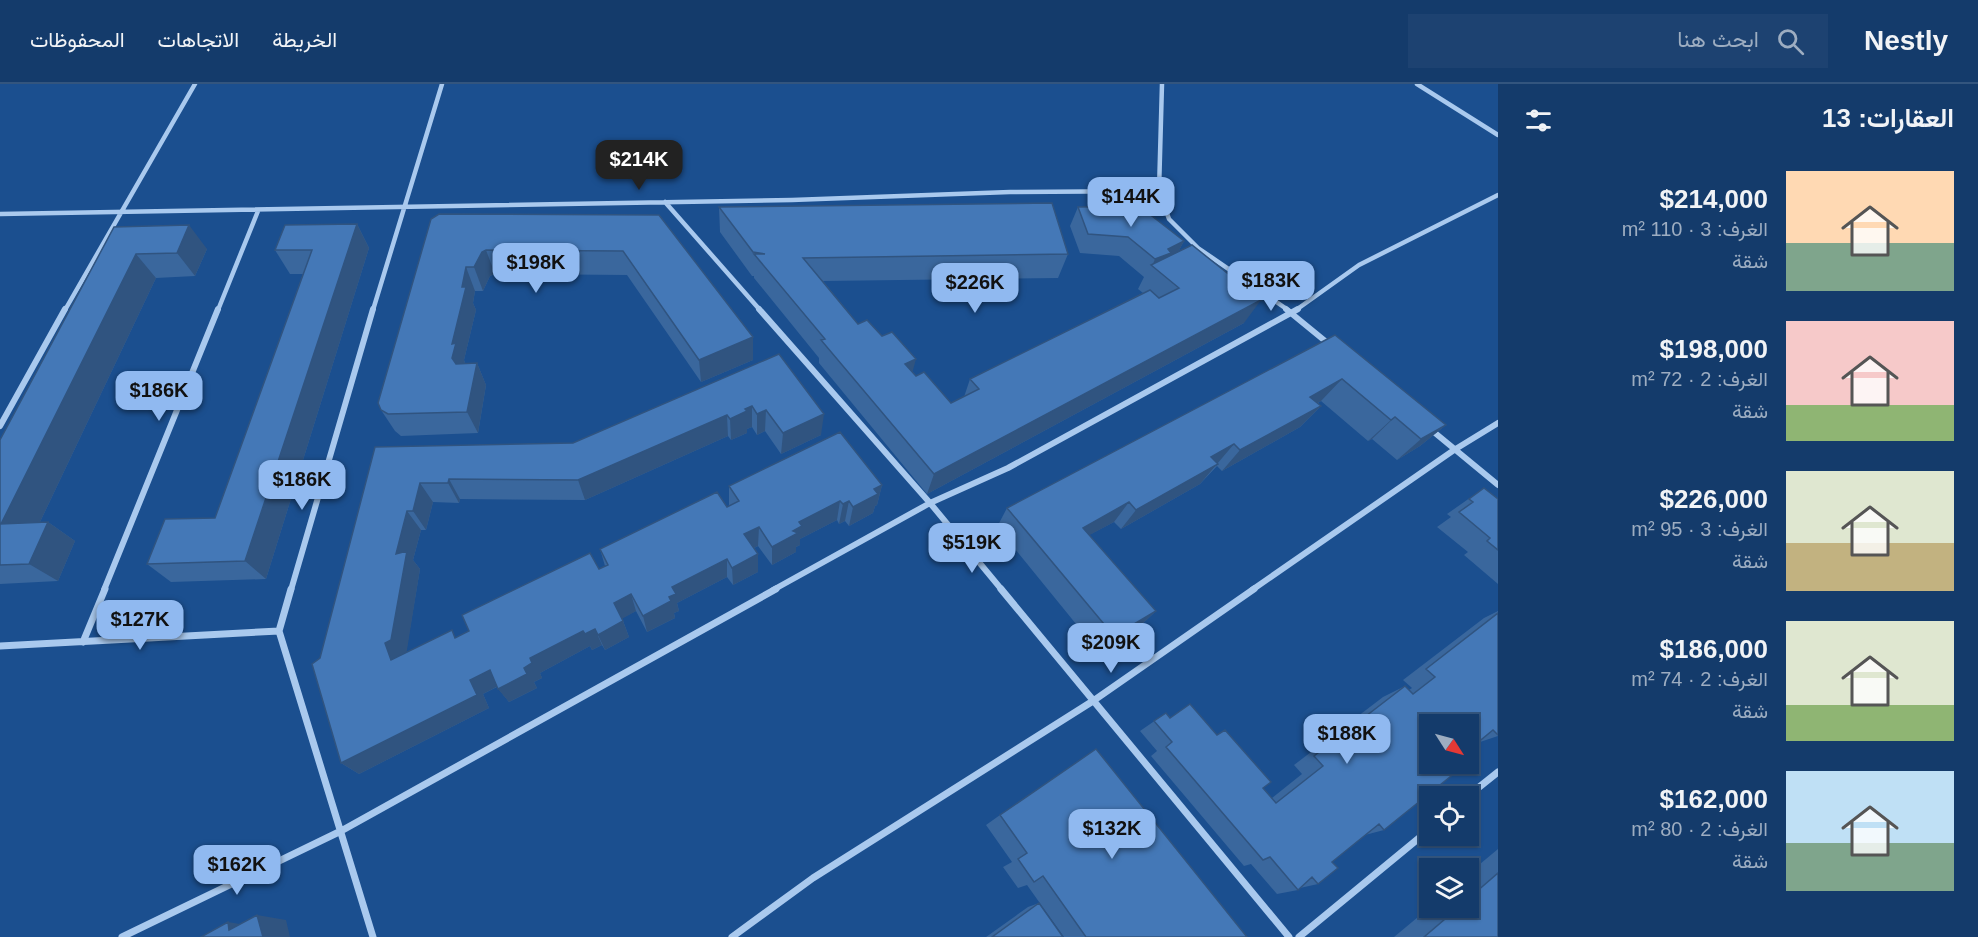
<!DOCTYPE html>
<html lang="ar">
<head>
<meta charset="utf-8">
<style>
	body { margin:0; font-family:Helvetica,Vazirmatn,sans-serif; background:#1d4271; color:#f1f3f6; direction:rtl; height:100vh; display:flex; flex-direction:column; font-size:22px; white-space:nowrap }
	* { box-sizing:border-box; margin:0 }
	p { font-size:20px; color:#9dadc1 }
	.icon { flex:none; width:33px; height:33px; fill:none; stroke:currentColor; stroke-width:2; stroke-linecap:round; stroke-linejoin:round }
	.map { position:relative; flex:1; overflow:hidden; direction:ltr }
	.panel { display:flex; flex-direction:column; background:#143b6b; width:480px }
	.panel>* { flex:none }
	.needle { width:39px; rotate:126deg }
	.controls { position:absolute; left:1419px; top:630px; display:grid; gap:12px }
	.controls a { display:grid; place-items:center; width:60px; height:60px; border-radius:0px; background:#143b6b; box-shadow:0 2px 4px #0004,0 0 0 2px #33557e; font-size:30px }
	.price { position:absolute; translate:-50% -51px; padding:0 14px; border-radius:12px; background:#90b9f0; color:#111; font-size:20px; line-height:39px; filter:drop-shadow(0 2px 3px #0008) }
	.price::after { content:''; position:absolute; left:50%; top:36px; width:18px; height:14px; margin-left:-9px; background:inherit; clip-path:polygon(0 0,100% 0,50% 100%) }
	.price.on { background:#222; color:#fff }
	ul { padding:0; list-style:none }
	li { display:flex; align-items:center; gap:18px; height:150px; padding:0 24px }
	li span { display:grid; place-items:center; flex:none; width:168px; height:120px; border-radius:0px; color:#555 }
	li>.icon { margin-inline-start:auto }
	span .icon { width:72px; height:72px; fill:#fffc; stroke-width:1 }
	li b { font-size:26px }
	h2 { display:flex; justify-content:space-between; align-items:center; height:72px; padding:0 24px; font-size:26px }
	header { display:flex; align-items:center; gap:36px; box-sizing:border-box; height:84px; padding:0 30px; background:#143b6b; border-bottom:2px solid #33557e }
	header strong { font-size:28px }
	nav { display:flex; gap:33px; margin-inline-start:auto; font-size:21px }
	.search { width:420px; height:54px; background:#1d4271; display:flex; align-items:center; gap:15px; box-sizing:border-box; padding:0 21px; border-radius:0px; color:#9dadc1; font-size:22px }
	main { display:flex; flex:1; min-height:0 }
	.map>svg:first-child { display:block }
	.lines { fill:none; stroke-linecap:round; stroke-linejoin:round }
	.minor-far2 { stroke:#a9c9ee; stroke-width:4.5 }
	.minor-far1 { stroke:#a9c9ee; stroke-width:6 }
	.minor { stroke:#a9c9ee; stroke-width:7 }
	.wall { fill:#3a679d }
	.shaded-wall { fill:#305480 }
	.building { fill:#4478b7; stroke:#305480; stroke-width:1.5 }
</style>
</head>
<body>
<header>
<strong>Nestly</strong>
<div class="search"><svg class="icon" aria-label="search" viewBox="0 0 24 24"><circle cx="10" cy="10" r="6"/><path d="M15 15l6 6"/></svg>ابحث هنا</div>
<nav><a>الخريطة</a><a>الاتجاهات</a><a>المحفوظات</a></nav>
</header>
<main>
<section class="panel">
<h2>العقارات: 13<svg class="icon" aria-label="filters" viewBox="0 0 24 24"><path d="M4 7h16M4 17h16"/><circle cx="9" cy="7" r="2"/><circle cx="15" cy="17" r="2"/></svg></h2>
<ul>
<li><span style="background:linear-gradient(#ffd9b3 60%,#7fa58c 0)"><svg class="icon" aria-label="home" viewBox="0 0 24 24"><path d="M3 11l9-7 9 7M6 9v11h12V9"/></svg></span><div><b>$214,000</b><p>الغرف: 3 · 110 m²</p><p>شقة</p></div></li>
<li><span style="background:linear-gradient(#f6c9c9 70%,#8fb573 0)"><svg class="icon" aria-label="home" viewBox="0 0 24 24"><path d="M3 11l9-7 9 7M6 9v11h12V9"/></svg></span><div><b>$198,000</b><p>الغرف: 2 · 72 m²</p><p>شقة</p></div></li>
<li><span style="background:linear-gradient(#dfe7d0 60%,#c2b280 0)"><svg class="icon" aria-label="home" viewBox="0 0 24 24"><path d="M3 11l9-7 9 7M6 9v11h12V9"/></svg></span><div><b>$226,000</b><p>الغرف: 3 · 95 m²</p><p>شقة</p></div></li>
<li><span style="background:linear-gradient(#dfe7d0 70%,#8fb573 0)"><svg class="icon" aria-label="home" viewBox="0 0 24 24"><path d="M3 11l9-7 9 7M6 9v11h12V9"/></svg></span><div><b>$186,000</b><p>الغرف: 2 · 74 m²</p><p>شقة</p></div></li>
<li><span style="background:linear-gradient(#bfe0f5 60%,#7fa58c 0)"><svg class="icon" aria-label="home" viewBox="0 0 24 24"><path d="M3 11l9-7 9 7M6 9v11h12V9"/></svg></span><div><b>$162,000</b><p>الغرف: 2 · 80 m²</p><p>شقة</p></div></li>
</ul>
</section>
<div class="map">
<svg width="1498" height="853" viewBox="0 0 1498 853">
	<rect width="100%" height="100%" fill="#1b4f8f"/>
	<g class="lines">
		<!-- minor-far2 -->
		<path class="minor-far2" d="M1162 0 1159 107 1169 135 1198 164 1288 226
			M1417 0 1498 51
			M665 118 760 226
			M0 130 792 116 1010 108 1159 107
			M65 226 195 0
			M218 226 258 127
			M373 226 442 0
			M1296 226 1359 181 1498 111"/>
		<!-- minor-far1 -->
		<path class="minor-far1" d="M759 225 930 419 1002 506
			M1286 225 1330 261
			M0 342 65 225
			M1429 344 1498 401
			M104 506 218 225
			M291 506 373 225
			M773 506 930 419 1008 384 1298 225
			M1252 506 1454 366 1498 339"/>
		<!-- minor -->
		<path class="minor" d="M291 505 279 547 373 853
			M1001 505 1289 853
			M83 558 105 505
			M0 562 279 547
			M1468 712 1498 688
			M122 853 341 747 776 505
			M732 853 813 794 1093 617 1254 505
			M1299 853 1430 745"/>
	</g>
	<!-- wall -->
	<path class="wall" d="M719 123 1068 170 1058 194 823 197 858 240 916 292 951 319 964 313 970 295 1143 209 1138 205 1144 193 1119 172 1080 169 1070 142 1078 123 1184 157 1178 168 1244 239 927 410 819 279V274L754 194V192H752L720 148Z
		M659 131 753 253V276L701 298 627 191 495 190 490 192 483 207H475L473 219 476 226 464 276 465 279H477L486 301 478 349 401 352 395 347 381 326 431 135Z
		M357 140 369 164 266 495 171 498 147 480 215 434 303 190H290L275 166Z
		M114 143 207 165 195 192 156 194 40 438H48L75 457 58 497 0 500V356Z
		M1335 251 1446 341 1420 362 1397 376 1372 355 1368 357 1321 317 1318 319 1321 322 1300 343 1222 387 1217 382 1200 400 1121 445 1114 438 1089 451 1156 527 1139 543 1098 567 997 443 1007 424Z
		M779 270 821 351 781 370 765 347 757 351 752 343 747 345V349L731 356 728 352 585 416 460 415 459 419 433 418 426 446H421L413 476 420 485 406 568 457 553 605 482 600 465 729 422V402L882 401 877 421 875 422 873 429 849 442 845 437 839 440 837 436 800 455V461L796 463V468L772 481 758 462 754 464 758 470V488L733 501 727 493 677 519 679 527 674 529 675 534 647 548 636 527 622 534 629 553 605 566 602 561 592 566 590 562 540 589 542 594 534 598 537 604 509 618 497 603 483 610 489 624 359 690 341 679 320 574 375 363 573 359Z
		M1484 404 1498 415V500L1464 471 1468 468 1437 443 1451 433 1447 430Z
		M1498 527V652L1477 659 1384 746 1365 751 1332 778 1318 800 1300 804 1298 806 1277 810 1251 780 1244 782 1151 672 1157 667 1140 647 1166 629 1170 633 1263 704 1272 714 1302 690 1294 681 1383 613 1405 602 1409 606 1412 604 1403 596 1484 534Z
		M1000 731 1247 853H1064L1027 801 1018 804 1003 783 1012 778 986 741Z
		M1498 765V853H1394L1430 823 1468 824V790Z
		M1039 819 1063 853H986L1028 823Z"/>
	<!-- shaded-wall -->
	<path class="shaded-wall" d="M357 140 369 164 266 495 245 477Z
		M189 141 207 165 195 192 177 169Z
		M1184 157 1174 176 1152 182 1155 175 1168 165Z
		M486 166 495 190 490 192 483 207 474 183 482 168Z
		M136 170 156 194 30 459 1 440Z
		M466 183 475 207 473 219 476 226 464 276 466 282 462 297 452 274V260Z
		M1261 216 1244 239 927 410 934 390Z
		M753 253V276L701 298 699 276Z
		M916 275 910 297 905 280Z
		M477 279 486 301 478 349 467 328Z
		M1342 295 1321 317 1290 335 1310 313Z
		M752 322V343L747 345V349L731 356 730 335 745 325Z
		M1321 322 1300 343 1222 387 1240 366Z
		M766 326 765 347 757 351V330Z
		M824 330 821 351 781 370 783 349Z
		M727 331 728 352 585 416 578 396Z
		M1395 333 1372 355 1368 357 1391 336Z
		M1446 341 1420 362 1397 376 1421 355Z
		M1234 360 1200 400 1121 445 1136 426 1211 373Z
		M449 395 460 415 459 419 448 399Z
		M420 399 433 418 426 446 413 427Z
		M882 401 877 421 875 422 873 429 849 442 853 423 874 405Z
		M840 417 837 436 800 455V461L796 463V468L772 481V463L799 438Z
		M849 417 845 437 839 440 843 420Z
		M1129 418 1114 438 1069 462 1083 444Z
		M407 427 421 446 413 476 420 485 406 572 391 576 385 559 396 470Z
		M48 438 75 457 58 497 29 480Z
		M759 443 758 462 745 468 744 450Z
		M758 470V488L733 501 732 484Z
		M727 475V493L677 519 679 527 674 529 675 534 647 548 643 532 669 513 672 503Z
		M631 510 636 527 620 536 614 519Z
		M1156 527 1139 543 1098 567 1114 552Z
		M623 537 629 553 605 566 598 551Z
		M595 545 602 561 592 566 590 562 540 589 542 594 534 598 537 604 509 618 498 605 524 584 530 574 583 547Z
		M490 586 502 600 483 610 489 624 359 690 341 679 470 596Z
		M257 831 286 836 290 853H263Z
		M228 838 258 843 229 846Z"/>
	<!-- building -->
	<path class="building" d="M1052 119 1068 170 803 174 858 240 867 236 882 252 892 248 916 275 905 280 916 292 924 288 951 319 979 305 970 295 1150 206 1159 214 1179 204 1151 181 1192 161 1261 216 934 390 821 256 825 255 754 170H765L753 168 719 123Z
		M1139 122 1184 157 1168 165 1171 169 1155 175 1128 153 1088 150 1078 123Z
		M439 130 659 131 753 253 699 276 623 167 486 166 482 168 474 183H466L462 203H466L452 260 456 259 452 274 456 280 477 279 467 328 388 330 381 326 378 319 431 135Z
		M357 140 245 477 147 480 165 435 215 434 312 166H275L285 141Z
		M189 141 177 169 136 170 1 440 48 438 29 480 0 481V356L114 143Z
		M1335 251 1446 341 1421 355 1395 333 1391 336 1342 295 1310 313 1321 322 1240 366 1234 360 1211 373 1218 380 1136 426 1129 418 1083 444 1156 527 1114 552 1007 424Z
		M779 270 824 330 783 349 766 326 757 330 752 322 745 325 747 327 730 335 727 331 578 396 449 395 448 399H420L413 427H407L396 470 407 467 391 556 385 559 391 576 452 546 455 554 469 547 462 531 590 469 599 485 608 481 600 465 717 408 727 423 739 417 729 402 840 348 882 401 874 405 878 410 853 423 849 417 843 420 840 417 799 438 802 442 793 447 798 449 772 463 759 443 744 450 758 470 732 484 727 475 672 503 676 510 669 513 671 517 643 532 631 510 614 519 623 537 598 551 595 545 585 550 583 547 530 574 532 579 524 584 527 590 498 605 490 586 470 596 477 611 341 679 312 580 320 574 375 363 573 359Z
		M1484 404 1498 415V466L1487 457 1490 454 1459 428 1473 418 1469 415Z
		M1498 529V651L1493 646 1470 665 1475 672 1468 677V640H1430V680H1466L1384 746 1379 740 1332 778 1338 784 1318 800 1312 793 1298 806 1270 773 1263 776 1166 663 1172 658 1154 637 1166 629 1170 634 1190 620 1217 651 1225 646 1271 698 1263 704 1276 719 1323 682 1314 672 1405 602 1413 610 1435 593 1426 585Z
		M1096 665 1247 853H1086L1043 792 1034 798 1018 775 1027 769 1000 731Z
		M1498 789V853H1424L1458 824H1468V815Z
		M1039 819 1063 853H992Z
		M257 831 263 853H201L228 838 229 846Z"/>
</svg>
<div class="controls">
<a><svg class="needle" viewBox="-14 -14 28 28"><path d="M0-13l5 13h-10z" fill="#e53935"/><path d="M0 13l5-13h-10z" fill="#9dadc1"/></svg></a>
<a><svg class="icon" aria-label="locate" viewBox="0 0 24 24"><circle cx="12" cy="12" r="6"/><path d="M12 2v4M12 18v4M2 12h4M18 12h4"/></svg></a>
<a><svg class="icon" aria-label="layers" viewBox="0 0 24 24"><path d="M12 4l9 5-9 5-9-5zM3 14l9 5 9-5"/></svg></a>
</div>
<b class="price on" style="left:639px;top:107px">$214K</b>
<b class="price" style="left:1131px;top:144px">$144K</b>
<b class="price" style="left:536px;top:210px">$198K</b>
<b class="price" style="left:1271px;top:228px">$183K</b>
<b class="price" style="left:975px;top:230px">$226K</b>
<b class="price" style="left:159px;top:338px">$186K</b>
<b class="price" style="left:302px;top:427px">$186K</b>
<b class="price" style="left:972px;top:490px">$519K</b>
<b class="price" style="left:140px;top:567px">$127K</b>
<b class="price" style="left:1111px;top:590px">$209K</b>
<b class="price" style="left:1347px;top:681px">$188K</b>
<b class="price" style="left:1112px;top:776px">$132K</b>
<b class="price" style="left:237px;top:812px">$162K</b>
</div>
</main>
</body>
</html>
